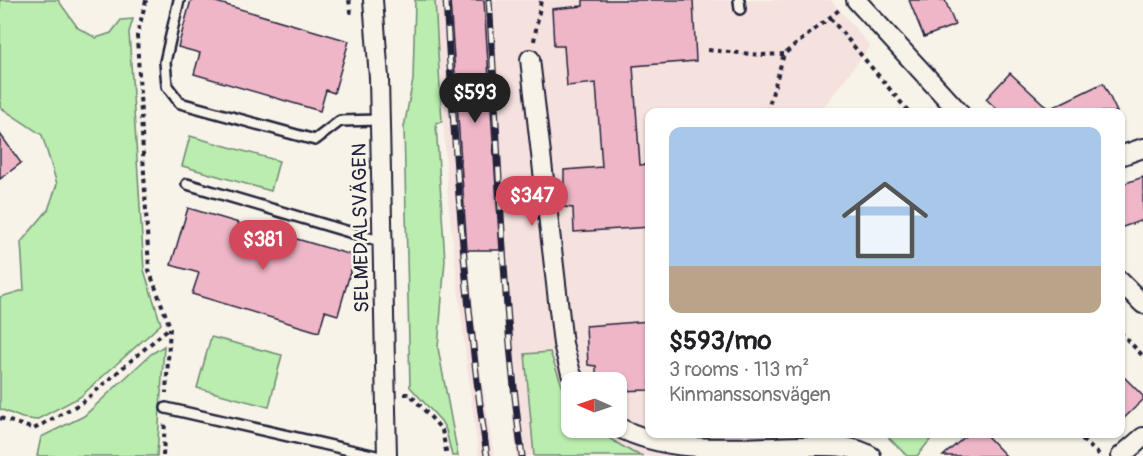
<!DOCTYPE html>
<html lang="en">
<head>
<meta charset="utf-8">
<style>
	body { margin:0; font-family:Pangolin,sans-serif; background:#f6f6f6; color:#202124; height:100vh; display:flex; flex-direction:column; font-size:22px; white-space:nowrap }
	* { box-sizing:border-box; margin:0 }
	p { font-size:20px; color:#757577 }
	.icon { flex:none; width:33px; height:33px; fill:none; stroke:currentColor; stroke-width:2; stroke-linecap:round; stroke-linejoin:round }
	.map { position:relative; flex:1; overflow:hidden }
	.sheet { position:absolute; left:645px; top:108px; width:480px; height:330px; display:flex; flex-direction:column; background:#fff; border-radius:12px; box-shadow:0 2px 4px #0004 }
	.sheet>* { flex:none }
	.needle { width:39px; rotate:272deg }
	.buttons { position:absolute; left:561px; top:372px; display:grid; gap:12px }
	.buttons a { display:grid; place-items:center; width:66px; height:66px; border-radius:12px; background:#fff; box-shadow:0 2px 4px #0004; font-size:30px }
	.price { position:absolute; translate:-50% -51px; padding:0 14px; border-radius:21px; background:#d1495b; color:#fff; font-size:20px; line-height:39px; filter:drop-shadow(0 2px 3px #0008) }
	.price::after { content:''; position:absolute; left:50%; top:36px; width:18px; height:14px; margin-left:-9px; background:inherit; clip-path:polygon(0 0,100% 0,50% 100%) }
	.price.current { background:#222; color:#fff }
	ul { padding:0; list-style:none }
	li { display:grid; align-content:center; gap:12px; height:318px; padding:0 24px }
	li span { display:grid; place-items:center; height:186px; border-radius:12px; color:#555 }
	li>.icon { margin-inline-start:auto }
	span .icon { width:108px; height:108px; fill:#fffc; stroke-width:1 }
	li b { font-size:26px }
	.map>svg:first-child { display:block }
	.built { fill:#f5e1de }
	.green { fill:#baedae; stroke:#6e8874; stroke-width:1.5 }
	.building { fill:#efb6c8; stroke:#22223b; stroke-width:1.5 }
	.lines { fill:none; stroke-linecap:round; stroke-linejoin:round }
	.lane-casing { stroke:#22223b; stroke-width:14 }
	.street-casing { stroke:#22223b; stroke-width:22 }
	.path { stroke:#22223b; stroke-width:4; stroke-dasharray:4.5 4.5; stroke-linecap:butt }
	.lane { stroke:#f7f3e8; stroke-width:9 }
	.street { stroke:#f7f3e8; stroke-width:18 }
	.rail-casing { stroke:#22223b; stroke-width:7 }
	.rail { stroke:#f7f3e8; stroke-width:4.5; stroke-dasharray:14; stroke-linecap:butt }
	.labels { text-anchor:middle; stroke-width:5; stroke-linejoin:round; paint-order:stroke }
	.street-label { font-size:20px; fill:#22223b; stroke:#f7f3e8 }
</style>
</head>
<body>
<div class="map">
<svg width="1143" height="456" viewBox="0 0 1143 456">
	<rect width="100%" height="100%" fill="#f7f3e8"/>
	<filter id="ink" filterUnits="userSpaceOnUse"><feTurbulence type="fractalNoise" baseFrequency=".0167" numOctaves="2"/><feDisplacementMap in="SourceGraphic" scale="12" xChannelSelector="R" yChannelSelector="G"/><feConvolveMatrix kernelMatrix="1 2 1 2 8 2 1 2 1" color-interpolation-filters="sRGB"/></filter>
	<g filter="url(#ink)">
		<!-- built -->
		<path class="built" d="M436 0H450L467 250 481 375 494 456H479L467 367 448 198Z
			M484 0H831L870 46 820 112H650V434H866L848 456H643L632 453 592 428H616V382H572L571 400 563 388 525 354 534 456H516L500 250Z"/>
		<!-- green -->
		<path class="green" d="M0 0H58L78 28 96 38 111 33 121 20 133 19 129 32 144 270 161 324 80 397 36 420 22 418 0 409V297L24 290 21 242 48 210 57 184 42 135 0 107Z
			M415 0H435L442 122 436 123 445 260 438 348 458 456H452L446 430 441 421 410 387 404 127 413 80Z
			M190 136 279 161 271 191 182 166Z
			M211 337 282 355 269 407 197 388Z
			M164 346 157 456H37L41 437 84 416 151 354Z
			M550 352 563 388 571 400 572 428H592L632 452 643 456H534L525 354Z
			M891 434H935L917 456H907L889 438Z"/>
		<!-- building -->
		<path class="building" d="M191 0H209L349 41 334 93 326 90 320 111 194 74 200 53 178 47Z
			M450 0H484L500 250H467Z
			M583 0H693L696 61 633 66 640 165 650 164V227L574 232 573 208 564 207V170L602 167 596 83 567 86 564 46H554L552 9 583 6Z
			M909 0H945L955 25 924 37Z
			M1010 73 1049 109 1103 83 1117 112H1000L986 99Z
			M0 134 21 163 0 179Z
			M1143 177V220L1120 228V185Z
			M188 208 239 223 237 230 281 243 283 235 355 256 338 315 325 311 319 332 192 294 199 273 171 265Z
			M650 321V390L616 391V382H596V366L588 365 586 326Z
			M1120 373 1143 396V400L1120 422Z
			M968 434H985L1006 456H943Z"/>
		<g class="lines">
			<defs>
				<path id="lane" d="M179 0 165 62 167 86 180 103 315 140 340 121 379 120
					M739 0 740 9
					M187 184 383 242
					M166 408 376 456"/>
				<path id="street" d="M373 0 379 78 387 456
					M856 0 959 112
					M530 59 563 344 571 373 576 382
					M1120 156 1143 148
					M1120 281 1143 304
					M616 426C671 456 743 447 805 446 829 446 850 444 871 456
					M1121 456 1143 437"/>
			</defs>
			<!-- lane casing -->
			<use href="#lane" class="lane-casing"/>
			<!-- street casing -->
			<use href="#street" class="street-casing"/>
			<!-- path -->
			<path class="path" d="M146 0 137 36 149 270 170 327 166 393
				M349 0 351 12H355
				M830 18 909 112
				M534 41 541 0
				M708 50 762 55 784 54
				M767 112 784 54 839 10
				M1120 332 1143 356
				M404 394H410L442 430 447 456
				M0 418 34 429 83 402 170 327
				M1075 434 1101 456
				M163 456 165 421"/>
			<!-- lane -->
			<use href="#lane" class="lane"/>
			<!-- street -->
			<use href="#street" class="street"/>
			<defs>
				<path id="rail" d="M446 0C455 153 465 305 487 456
					M489 0C499 152 502 305 522 456"/>
			</defs>
			<!-- rail casing -->
			<use href="#rail" class="rail-casing"/>
			<!-- rail -->
			<use href="#rail" class="rail"/>
		</g>
	</g>
	<g class="labels">
		<!-- street labels -->
		<g class="street-label">
			<text transform="translate(360 228) rotate(-91)" y="7">SELMEDALSVÄGEN</text>
		</g>
	</g>
</svg>
<div class="buttons">
<a><svg class="needle" viewBox="-14 -14 28 28"><path d="M0-13l5 13h-10z" fill="#e53935"/><path d="M0 13l5-13h-10z" fill="#757577"/></svg></a>
</div>
<b class="price current" style="left:475px;top:124px">$593</b>
<b class="price" style="left:532px;top:227px">$347</b>
<b class="price" style="left:263px;top:271px">$381</b>
<section class="sheet">
<ul>
<li><span style="background:linear-gradient(#a9c7e8 75%,#b9a48a 0)"><svg class="icon" aria-label="home" viewBox="0 0 24 24"><path d="M3 11l9-7 9 7M6 9v11h12V9"/></svg></span><div><b>$593/mo</b><p>3 rooms · 113 m²</p><p>Kinmanssonsvägen</p></div></li>
</ul>
</section>
</div>
</body>
</html>
